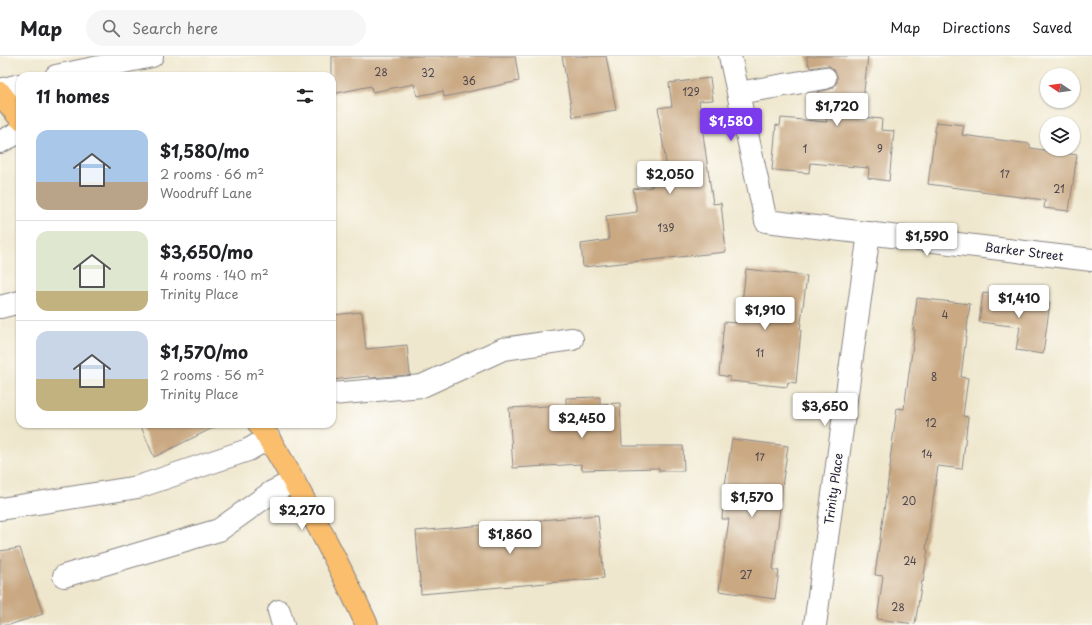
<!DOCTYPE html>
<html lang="en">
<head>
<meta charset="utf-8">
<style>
	body { margin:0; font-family:"Playpen Sans",sans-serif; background:#f6f6f6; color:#202124; height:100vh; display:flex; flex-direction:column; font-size:15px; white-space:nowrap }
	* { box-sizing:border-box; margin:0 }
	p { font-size:13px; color:#757577 }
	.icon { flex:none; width:22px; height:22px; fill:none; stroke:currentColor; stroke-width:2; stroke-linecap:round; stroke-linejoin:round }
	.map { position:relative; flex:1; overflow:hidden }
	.drawer { position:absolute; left:16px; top:16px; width:320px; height:356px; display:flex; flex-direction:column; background:#fff; border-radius:12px; box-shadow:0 1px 3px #0004 }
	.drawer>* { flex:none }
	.needle { width:26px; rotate:283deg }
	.buttons { position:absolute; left:1040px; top:12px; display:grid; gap:8px }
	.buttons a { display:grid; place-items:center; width:40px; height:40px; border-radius:50%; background:#fff; box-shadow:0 1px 3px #0004; font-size:20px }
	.price { position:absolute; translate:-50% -34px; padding:0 9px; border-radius:4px; background:#fff; color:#222; font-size:13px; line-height:26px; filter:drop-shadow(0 1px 2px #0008) }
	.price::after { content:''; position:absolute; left:50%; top:24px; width:12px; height:9px; margin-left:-6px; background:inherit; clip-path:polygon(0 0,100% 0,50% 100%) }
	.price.selected { background:#7c3aed; color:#fff }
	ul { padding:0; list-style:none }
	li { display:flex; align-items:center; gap:12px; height:100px; padding:0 20px }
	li+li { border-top:1px solid #e0e0e0 }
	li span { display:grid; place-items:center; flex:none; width:112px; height:80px; border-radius:12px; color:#555 }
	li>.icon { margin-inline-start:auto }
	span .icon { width:48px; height:48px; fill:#fffc; stroke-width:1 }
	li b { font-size:17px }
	h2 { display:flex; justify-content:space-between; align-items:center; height:48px; padding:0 20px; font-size:17px }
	header { display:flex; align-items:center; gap:24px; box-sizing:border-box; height:56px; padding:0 20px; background:#fff; border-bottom:1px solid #e0e0e0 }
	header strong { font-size:19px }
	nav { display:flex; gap:22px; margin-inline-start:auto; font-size:14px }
	.search { width:280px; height:36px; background:#f6f6f6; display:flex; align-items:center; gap:10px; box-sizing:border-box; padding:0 14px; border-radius:22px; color:#757577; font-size:15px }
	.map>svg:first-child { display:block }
	.building { fill:#c9a882 }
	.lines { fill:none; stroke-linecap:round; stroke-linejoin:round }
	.minor-casing { stroke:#888484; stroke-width:24 }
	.major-casing { stroke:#888484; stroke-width:24 }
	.minor { stroke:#fff; stroke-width:22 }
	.major { stroke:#fabe6d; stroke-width:22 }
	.labels { text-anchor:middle; stroke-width:4; stroke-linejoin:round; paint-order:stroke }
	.number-label { font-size:10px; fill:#4c444d }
	.street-label { font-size:12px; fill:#22223b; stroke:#fdfcf7 }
</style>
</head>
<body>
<header>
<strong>Map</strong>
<div class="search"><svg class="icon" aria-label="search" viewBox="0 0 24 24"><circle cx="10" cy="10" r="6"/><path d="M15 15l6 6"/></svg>Search here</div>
<nav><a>Map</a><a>Directions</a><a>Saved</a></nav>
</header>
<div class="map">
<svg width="1092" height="569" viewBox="0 0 1092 569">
	<rect width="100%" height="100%" fill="#fdfcf7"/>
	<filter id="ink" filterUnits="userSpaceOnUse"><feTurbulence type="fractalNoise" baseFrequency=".025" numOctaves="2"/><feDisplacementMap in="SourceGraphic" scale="8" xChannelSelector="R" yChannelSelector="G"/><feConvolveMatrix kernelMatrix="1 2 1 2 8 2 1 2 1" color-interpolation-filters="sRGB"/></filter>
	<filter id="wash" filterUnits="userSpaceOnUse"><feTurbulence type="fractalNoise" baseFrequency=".012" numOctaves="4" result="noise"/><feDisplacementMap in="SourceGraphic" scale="16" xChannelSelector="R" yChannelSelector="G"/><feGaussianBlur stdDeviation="0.9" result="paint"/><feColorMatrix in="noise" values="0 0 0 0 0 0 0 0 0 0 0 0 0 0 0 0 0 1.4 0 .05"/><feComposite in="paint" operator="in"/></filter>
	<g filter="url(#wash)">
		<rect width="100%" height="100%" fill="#efe7cd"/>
		<g id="blocks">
			<!-- building -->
			<path class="building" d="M332 0H515L519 25 444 41 443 35 417 40 414 28 372 36 371 30 332 38Z
				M562 0H606L616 54 573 61Z
				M806 0H868L861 61 882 63 881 74 894 75 889 125 868 122 869 112 810 107 809 117 772 114 776 69 780 70 781 62 827 66 817 36 827 34 833 32 837 26V20L834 14 829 10H823L810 12Z
				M710 22 713 44 699 45 704 78H703L713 148 721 147 726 196 583 211 581 188 609 184 606 160 637 156 633 133 652 131 651 123 668 120 659 62H660L658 52 672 50 669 27Z
				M936 66 964 69 962 79 1030 88V92L1077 99 1069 155 1044 152 1045 144 981 136V135L928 128Z
				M746 213 807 220 800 274H801L796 327 788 326 787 331 730 325V321L719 319 724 266 736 267V262L740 263Z
				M983 237 1050 246 1043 298 1016 294 1020 271 979 266Z
				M917 242 970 248 961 321 968 322 963 360 968 361 962 413 938 410 926 493 928 494 923 526 922 525 915 568 877 563 883 520 875 519 891 404H890L897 352 904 353 915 274H913Z
				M362 256 366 293 407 289 410 319 370 322 369 320 332 324V259Z
				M600 341V348L620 347 622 390H683L684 415H659V412L582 414 581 408 513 412 509 352 566 349V342Z
				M140 368H221L154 401Z
				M732 383 788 390 779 451 780 452 773 514 779 515 775 543 719 535 729 463H722L724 436Z
				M598 459 604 522 421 538 416 475Z
				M20 492 43 558 9 569H0V495Z"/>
		</g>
	</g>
	<g filter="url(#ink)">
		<use href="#blocks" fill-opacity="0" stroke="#888484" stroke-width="1"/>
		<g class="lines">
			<defs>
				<path id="minor" d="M730 0 766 165 1092 204
					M56 20 152 0
					M0 34 20 29
					M738 37 825 22
					M0 86 20 76
					M0 251 20 246
					M332 338 422 330 503 293 572 283
					M0 453 138 431 248 394 269 382
					M64 520 219 474 272 436 294 425
					M279 555 283 569
					M815 569 869 177"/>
				<path id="major" d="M0 37 20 62
					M259 368C274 389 286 411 298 433 323 478 346 523 367 569"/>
			</defs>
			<!-- minor casing -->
			<use href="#minor" class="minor-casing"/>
			<!-- major casing -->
			<use href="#major" class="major-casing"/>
			<!-- minor -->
			<use href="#minor" class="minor"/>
			<!-- major -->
			<use href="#major" class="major"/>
		</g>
	</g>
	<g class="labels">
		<!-- number labels -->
		<g class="number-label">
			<text x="381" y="20">28</text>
			<text x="428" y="21">32</text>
			<text x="469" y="29">36</text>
			<text x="691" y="40">129</text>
			<text x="805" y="97">1</text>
			<text x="880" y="97">9</text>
			<text x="1005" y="122">17</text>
			<text x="1059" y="137">21</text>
			<text x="666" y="176">139</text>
			<text x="945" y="263">4</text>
			<text x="760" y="301">11</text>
			<text x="934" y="325">8</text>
			<text x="931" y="371">12</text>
			<text x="927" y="402">14</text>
			<text x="760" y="405">17</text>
			<text x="909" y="449">20</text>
			<text x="910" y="509">24</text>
			<text x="746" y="523">27</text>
			<text x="898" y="555">28</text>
		</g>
		<!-- street labels -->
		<g class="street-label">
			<text transform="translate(1024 196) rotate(7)" y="4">Barker Street</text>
			<text transform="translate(834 433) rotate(-82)" y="4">Trinity Place</text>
		</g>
	</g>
</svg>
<div class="buttons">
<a><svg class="needle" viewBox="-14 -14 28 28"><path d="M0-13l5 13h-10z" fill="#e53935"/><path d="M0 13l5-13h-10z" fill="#757577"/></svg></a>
<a><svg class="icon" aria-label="layers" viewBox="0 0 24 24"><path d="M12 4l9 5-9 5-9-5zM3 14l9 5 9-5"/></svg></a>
</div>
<b class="price" style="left:837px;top:71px">$1,720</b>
<b class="price selected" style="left:731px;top:86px">$1,580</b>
<b class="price" style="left:670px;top:139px">$2,050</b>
<b class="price" style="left:927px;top:201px">$1,590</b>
<b class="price" style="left:1019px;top:263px">$1,410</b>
<b class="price" style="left:765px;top:275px">$1,910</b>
<b class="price" style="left:825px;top:371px">$3,650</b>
<b class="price" style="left:582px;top:383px">$2,450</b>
<b class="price" style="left:752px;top:462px">$1,570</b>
<b class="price" style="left:302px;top:475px">$2,270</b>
<b class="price" style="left:510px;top:499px">$1,860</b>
<section class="drawer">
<h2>11 homes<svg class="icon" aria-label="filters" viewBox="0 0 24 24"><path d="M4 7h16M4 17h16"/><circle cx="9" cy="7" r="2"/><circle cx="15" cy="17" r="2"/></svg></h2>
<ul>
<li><span style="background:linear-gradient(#a9c7e8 65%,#b9a48a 0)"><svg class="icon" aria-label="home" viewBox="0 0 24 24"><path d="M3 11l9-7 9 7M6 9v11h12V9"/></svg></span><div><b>$1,580/mo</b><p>2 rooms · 66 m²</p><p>Woodruff Lane</p></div></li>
<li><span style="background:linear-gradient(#dfe7d0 75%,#c2b280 0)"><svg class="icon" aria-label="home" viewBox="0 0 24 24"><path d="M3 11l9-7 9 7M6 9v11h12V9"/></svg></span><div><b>$3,650/mo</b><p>4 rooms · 140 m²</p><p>Trinity Place</p></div></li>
<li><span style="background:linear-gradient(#c9d6e8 60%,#c2b280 0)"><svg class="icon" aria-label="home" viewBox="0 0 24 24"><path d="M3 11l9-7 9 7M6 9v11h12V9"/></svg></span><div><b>$1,570/mo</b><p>2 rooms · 56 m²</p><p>Trinity Place</p></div></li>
</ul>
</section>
</div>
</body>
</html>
